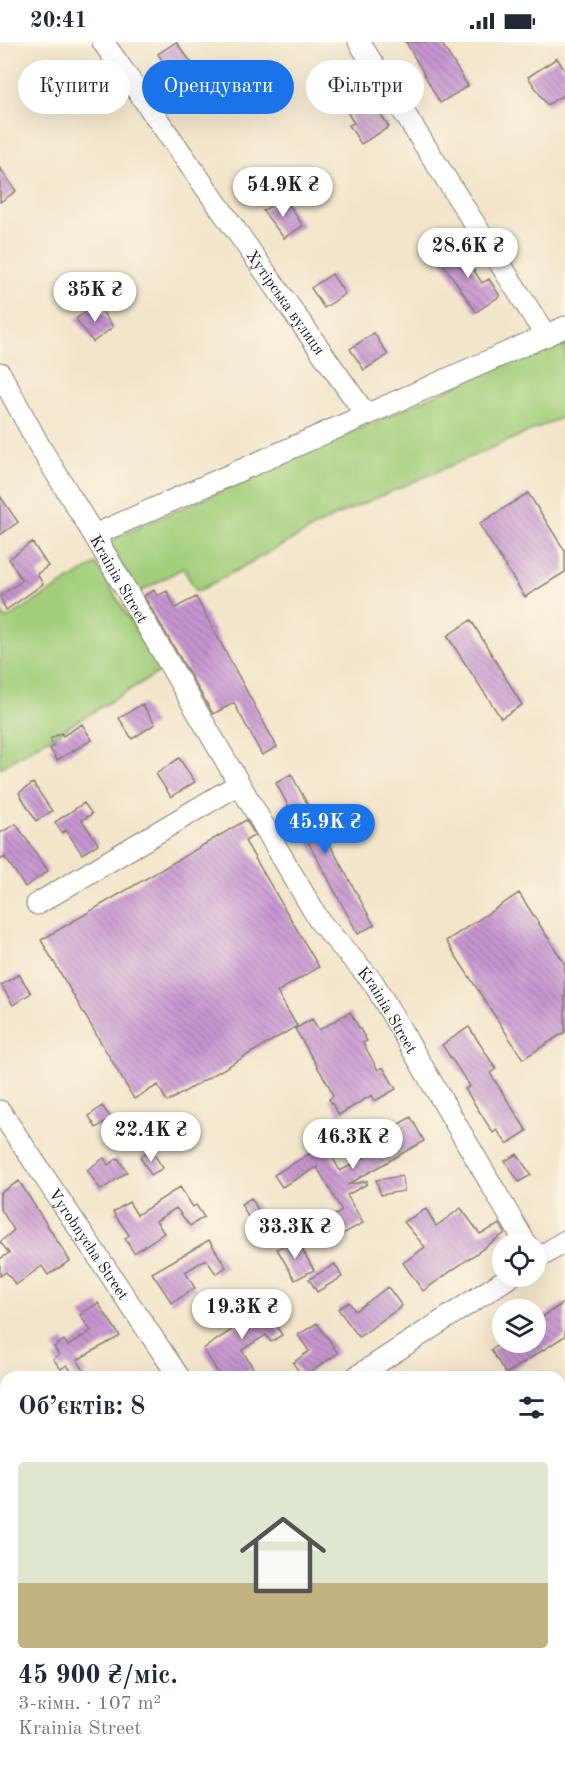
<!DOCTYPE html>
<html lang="uk">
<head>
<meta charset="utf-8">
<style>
	body { margin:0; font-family:"Old Standard TT",serif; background:#f6f6f7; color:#1f2937; height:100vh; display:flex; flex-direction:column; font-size:22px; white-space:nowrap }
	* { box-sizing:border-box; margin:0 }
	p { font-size:20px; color:#747a83 }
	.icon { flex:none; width:33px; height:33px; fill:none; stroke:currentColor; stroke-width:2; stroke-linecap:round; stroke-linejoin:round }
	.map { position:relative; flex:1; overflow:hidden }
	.side { position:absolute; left:0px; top:1329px; width:566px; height:404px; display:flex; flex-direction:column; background:#fff; border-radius:18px 18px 0 0; box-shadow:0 6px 24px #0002 }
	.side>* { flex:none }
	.top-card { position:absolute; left:18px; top:18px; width:530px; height:54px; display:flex; gap:12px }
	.tools { position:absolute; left:492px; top:1191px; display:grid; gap:12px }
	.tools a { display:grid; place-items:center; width:54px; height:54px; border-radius:50%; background:#fff; box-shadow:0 6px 24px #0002; font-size:30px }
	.price { position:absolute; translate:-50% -51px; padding:0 14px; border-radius:21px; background:#fff; color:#222; font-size:20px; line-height:39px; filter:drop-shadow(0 2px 3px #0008) }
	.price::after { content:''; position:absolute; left:50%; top:36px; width:18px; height:14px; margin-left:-9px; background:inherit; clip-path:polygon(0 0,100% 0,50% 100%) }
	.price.current { background:#1a73e8; color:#fff }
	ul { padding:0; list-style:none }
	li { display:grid; align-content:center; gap:12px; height:318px; padding:0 18px }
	li span { display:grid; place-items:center; height:186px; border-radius:6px; color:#555 }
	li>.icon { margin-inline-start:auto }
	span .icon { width:108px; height:108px; fill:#fffc; stroke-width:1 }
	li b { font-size:26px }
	h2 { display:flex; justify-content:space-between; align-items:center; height:72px; padding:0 18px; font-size:26px }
	.pill { padding:0 21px; border-radius:27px; background:#fff; box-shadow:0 6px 24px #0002; font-size:21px; line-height:54px }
	.pill.current { background:#1a73e8; color:#fff }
	.status { display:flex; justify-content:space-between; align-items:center; height:42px; padding:0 30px; background:#fff; direction:ltr }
	.status svg { height:16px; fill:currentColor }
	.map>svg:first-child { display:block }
	.garden { fill:#a3cf7b; stroke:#60764c; stroke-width:1.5 }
	.building { fill:url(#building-back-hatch) }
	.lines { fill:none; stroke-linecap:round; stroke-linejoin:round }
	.minor-casing { stroke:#888073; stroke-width:23 }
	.major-casing { stroke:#888073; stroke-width:28 }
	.path { stroke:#888073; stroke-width:3; stroke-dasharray:1.5 4.5; stroke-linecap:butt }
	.minor { stroke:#fff; stroke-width:21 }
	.major { stroke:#f8bd88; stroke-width:26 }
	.labels { text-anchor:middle; stroke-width:4.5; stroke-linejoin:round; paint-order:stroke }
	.street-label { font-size:16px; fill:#1c1c1c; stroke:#fcf5e5 }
</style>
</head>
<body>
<div class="status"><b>20:41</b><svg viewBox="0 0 49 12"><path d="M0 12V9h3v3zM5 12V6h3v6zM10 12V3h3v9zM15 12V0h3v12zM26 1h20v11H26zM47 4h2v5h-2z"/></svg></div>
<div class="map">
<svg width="565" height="1732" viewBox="0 0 565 1732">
	<defs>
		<pattern id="building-back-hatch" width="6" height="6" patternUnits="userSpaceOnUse" patternTransform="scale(1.5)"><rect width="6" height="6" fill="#c896d2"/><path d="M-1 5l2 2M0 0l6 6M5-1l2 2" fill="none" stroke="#a27aaa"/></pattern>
	</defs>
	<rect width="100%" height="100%" fill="#fcf5e5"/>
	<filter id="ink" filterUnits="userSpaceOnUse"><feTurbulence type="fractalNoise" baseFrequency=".0167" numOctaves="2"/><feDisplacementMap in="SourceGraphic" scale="12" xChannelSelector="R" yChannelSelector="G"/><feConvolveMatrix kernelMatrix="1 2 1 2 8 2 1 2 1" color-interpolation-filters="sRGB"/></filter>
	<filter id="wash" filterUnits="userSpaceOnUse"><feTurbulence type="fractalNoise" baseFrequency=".008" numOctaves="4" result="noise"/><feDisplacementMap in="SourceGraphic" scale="24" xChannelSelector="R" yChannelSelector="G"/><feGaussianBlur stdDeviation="1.35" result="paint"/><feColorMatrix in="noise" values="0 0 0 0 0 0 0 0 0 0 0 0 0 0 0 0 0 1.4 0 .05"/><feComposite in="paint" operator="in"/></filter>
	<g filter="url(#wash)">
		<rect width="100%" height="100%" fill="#f3e5ca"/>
		<!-- garden -->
		<path class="garden" d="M565 295V374L337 473 197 550 183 526 138 551 108 499Z
			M96 522 161 629 0 726V568L6 577Z"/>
		<g id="blocks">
			<!-- building -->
			<path class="building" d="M176 0 192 21 172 34 158 12Z
				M406 0H441L468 44 440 61Z
				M557 16 565 29V52L547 63 528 35Z
				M366 58 373 70 377 67 389 85 361 102 349 83 354 81 347 70Z
				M0 126 16 149 0 160Z
				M284 155 303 184 284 196 263 169Z
				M457 201 482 241 489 237 500 254 476 270 438 214Z
				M332 232 345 252 324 266 311 246Z
				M97 262 113 285 93 300 76 277Z
				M374 291 388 313 364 328 350 307Z
				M528 451 565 509V530L525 555 479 482Z
				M0 454 18 480 0 493Z
				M32 500 48 524 37 532 43 542 6 568 0 554 22 539 9 517Z
				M154 548 157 554 167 549 175 566 196 555 277 705 262 713 234 661 213 672 144 554Z
				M471 578 522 663 501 676 447 594Z
				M142 662 155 682 132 697 119 676Z
				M82 682 92 698 57 718 50 707 54 704 50 697 61 691 63 694Z
				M179 716 195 740 171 755 156 732Z
				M291 732 374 883 358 892 276 741Z
				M33 741 52 769 36 779 19 751Z
				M84 761 92 772 82 778 98 802 82 812 66 788 62 791 55 780Z
				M246 778 255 793 245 799 319 925 277 950 297 984 167 1060 158 1043 134 1057 41 898Z
				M16 782 48 829 25 845 5 815 0 818V791Z
				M519 851 565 922V990L523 1017 446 899Z
				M19 932 31 951 13 963 1 943Z
				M350 970 367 999 363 1001 378 1028 383 1025 396 1047 375 1059 372 1053 339 1073 329 1057 333 1054 329 1044 295 987 312 977 319 988Z
				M469 985 496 1027 490 1031 527 1089 507 1102 497 1088 493 1091 465 1047 470 1044 442 1003Z
				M102 1064 111 1076 96 1086 89 1074Z
				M411 1075 424 1099 347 1143 367 1139V1142L347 1153 363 1181 337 1195 327 1178 342 1169 317 1125 282 1145 274 1133 325 1102 340 1129 366 1115 359 1105Z
				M151 1108 163 1126 151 1133 140 1115Z
				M517 1112 531 1133 519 1140 505 1119Z
				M104 1116 108 1123 118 1116 127 1130 101 1148 87 1128Z
				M402 1134 404 1149 381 1153 376 1138Z
				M19 1139 70 1219 48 1233 42 1224 16 1243 6 1230 0 1234V1217L9 1211 0 1200 14 1188 0 1166V1151Z
				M180 1145 193 1165 196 1163 204 1175 190 1184 176 1166 156 1179 164 1191 134 1211 125 1197 129 1193 113 1170 129 1160 137 1173Z
				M251 1156 263 1176 252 1182 241 1162Z
				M461 1166 480 1192 500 1182 505 1191 423 1249 403 1221 425 1205 404 1180 426 1167 436 1184Z
				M296 1197 314 1228 295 1238 277 1207Z
				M209 1198 226 1225 216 1232 206 1217 185 1230 195 1246 172 1261 152 1231Z
				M335 1222 342 1235 317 1250 309 1237Z
				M388 1245 402 1264 359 1295 338 1267 349 1260 355 1269Z
				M259 1255 282 1293 271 1300 266 1293 242 1308 253 1326 238 1335H221L203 1307 242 1281 234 1269 248 1258 250 1261Z
				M565 1260V1294L506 1332 491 1308 503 1300H536V1279Z
				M98 1261 120 1294 77 1318 87 1333 75 1335 67 1323 61 1327 53 1317 59 1313 54 1305 64 1298 68 1304 91 1289 80 1273Z
				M317 1281 338 1311 303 1335 293 1321 309 1309 298 1293Z"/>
		</g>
	</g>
	<g filter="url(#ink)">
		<use href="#blocks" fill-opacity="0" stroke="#888073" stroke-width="1.5"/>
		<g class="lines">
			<defs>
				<g id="minor">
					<path id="s1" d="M103 0 366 373"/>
					<path d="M359 0 546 294"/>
					<path id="s2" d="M0 331 40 405 94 493 320 880 373 940 526 1202"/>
					<path d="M94 493 565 285"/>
					<path d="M37 862 239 742"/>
					<path id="s3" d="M0 1069 179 1335"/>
					<path d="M536 1218 565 1199"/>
					<path d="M356 1335 511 1234"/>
					<path d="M0 1570 6 1566"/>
					<path d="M449 1726 453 1732"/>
				</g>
				<path id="major" d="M0 1664 6 1667
					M97 1726 105 1732"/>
			</defs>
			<!-- minor casing -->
			<use href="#minor" class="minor-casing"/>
			<!-- major casing -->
			<use href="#major" class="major-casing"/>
			<!-- path -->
			<path class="path" d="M229 1732 232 1726"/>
			<!-- minor -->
			<use href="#minor" class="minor"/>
			<!-- major -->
			<use href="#major" class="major"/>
		</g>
	</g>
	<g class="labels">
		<!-- street labels -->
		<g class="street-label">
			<text dy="6" stroke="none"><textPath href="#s1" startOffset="318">Хутірська вулиця</textPath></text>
			<text dy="6" stroke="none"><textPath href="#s2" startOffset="238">Krainia Street</textPath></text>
			<text dy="6" stroke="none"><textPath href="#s2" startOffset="747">Krainia Street</textPath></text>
			<text dy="6" stroke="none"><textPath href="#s3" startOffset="160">Vyrobnycha Street</textPath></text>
		</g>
	</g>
</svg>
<div class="tools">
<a><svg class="icon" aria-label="locate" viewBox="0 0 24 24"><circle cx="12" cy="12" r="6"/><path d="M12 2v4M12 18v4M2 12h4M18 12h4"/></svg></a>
<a><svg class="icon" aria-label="layers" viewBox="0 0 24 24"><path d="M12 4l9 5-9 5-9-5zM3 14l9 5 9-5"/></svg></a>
</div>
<b class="price" style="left:283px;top:176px">54.9K ₴</b>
<b class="price" style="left:468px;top:237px">28.6K ₴</b>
<b class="price" style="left:95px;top:281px">35K ₴</b>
<b class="price current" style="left:325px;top:813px">45.9K ₴</b>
<b class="price" style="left:151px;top:1121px">22.4K ₴</b>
<b class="price" style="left:353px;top:1128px">46.3K ₴</b>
<b class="price" style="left:295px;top:1218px">33.3K ₴</b>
<b class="price" style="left:242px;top:1298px">19.3K ₴</b>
<div class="top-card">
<a class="pill">Купити</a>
<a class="pill current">Орендувати</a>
<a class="pill">Фільтри</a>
</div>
<section class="side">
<h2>Об’єктів: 8<svg class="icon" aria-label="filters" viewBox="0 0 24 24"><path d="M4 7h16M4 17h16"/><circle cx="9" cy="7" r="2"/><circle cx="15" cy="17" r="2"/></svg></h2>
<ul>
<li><span style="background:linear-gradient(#dfe7d0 65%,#c2b280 0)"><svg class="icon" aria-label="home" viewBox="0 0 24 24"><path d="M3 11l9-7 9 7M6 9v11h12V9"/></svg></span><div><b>45 900 ₴/міс.</b><p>3-кімн. · 107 m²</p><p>Krainia Street</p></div></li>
</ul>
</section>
</div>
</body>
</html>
